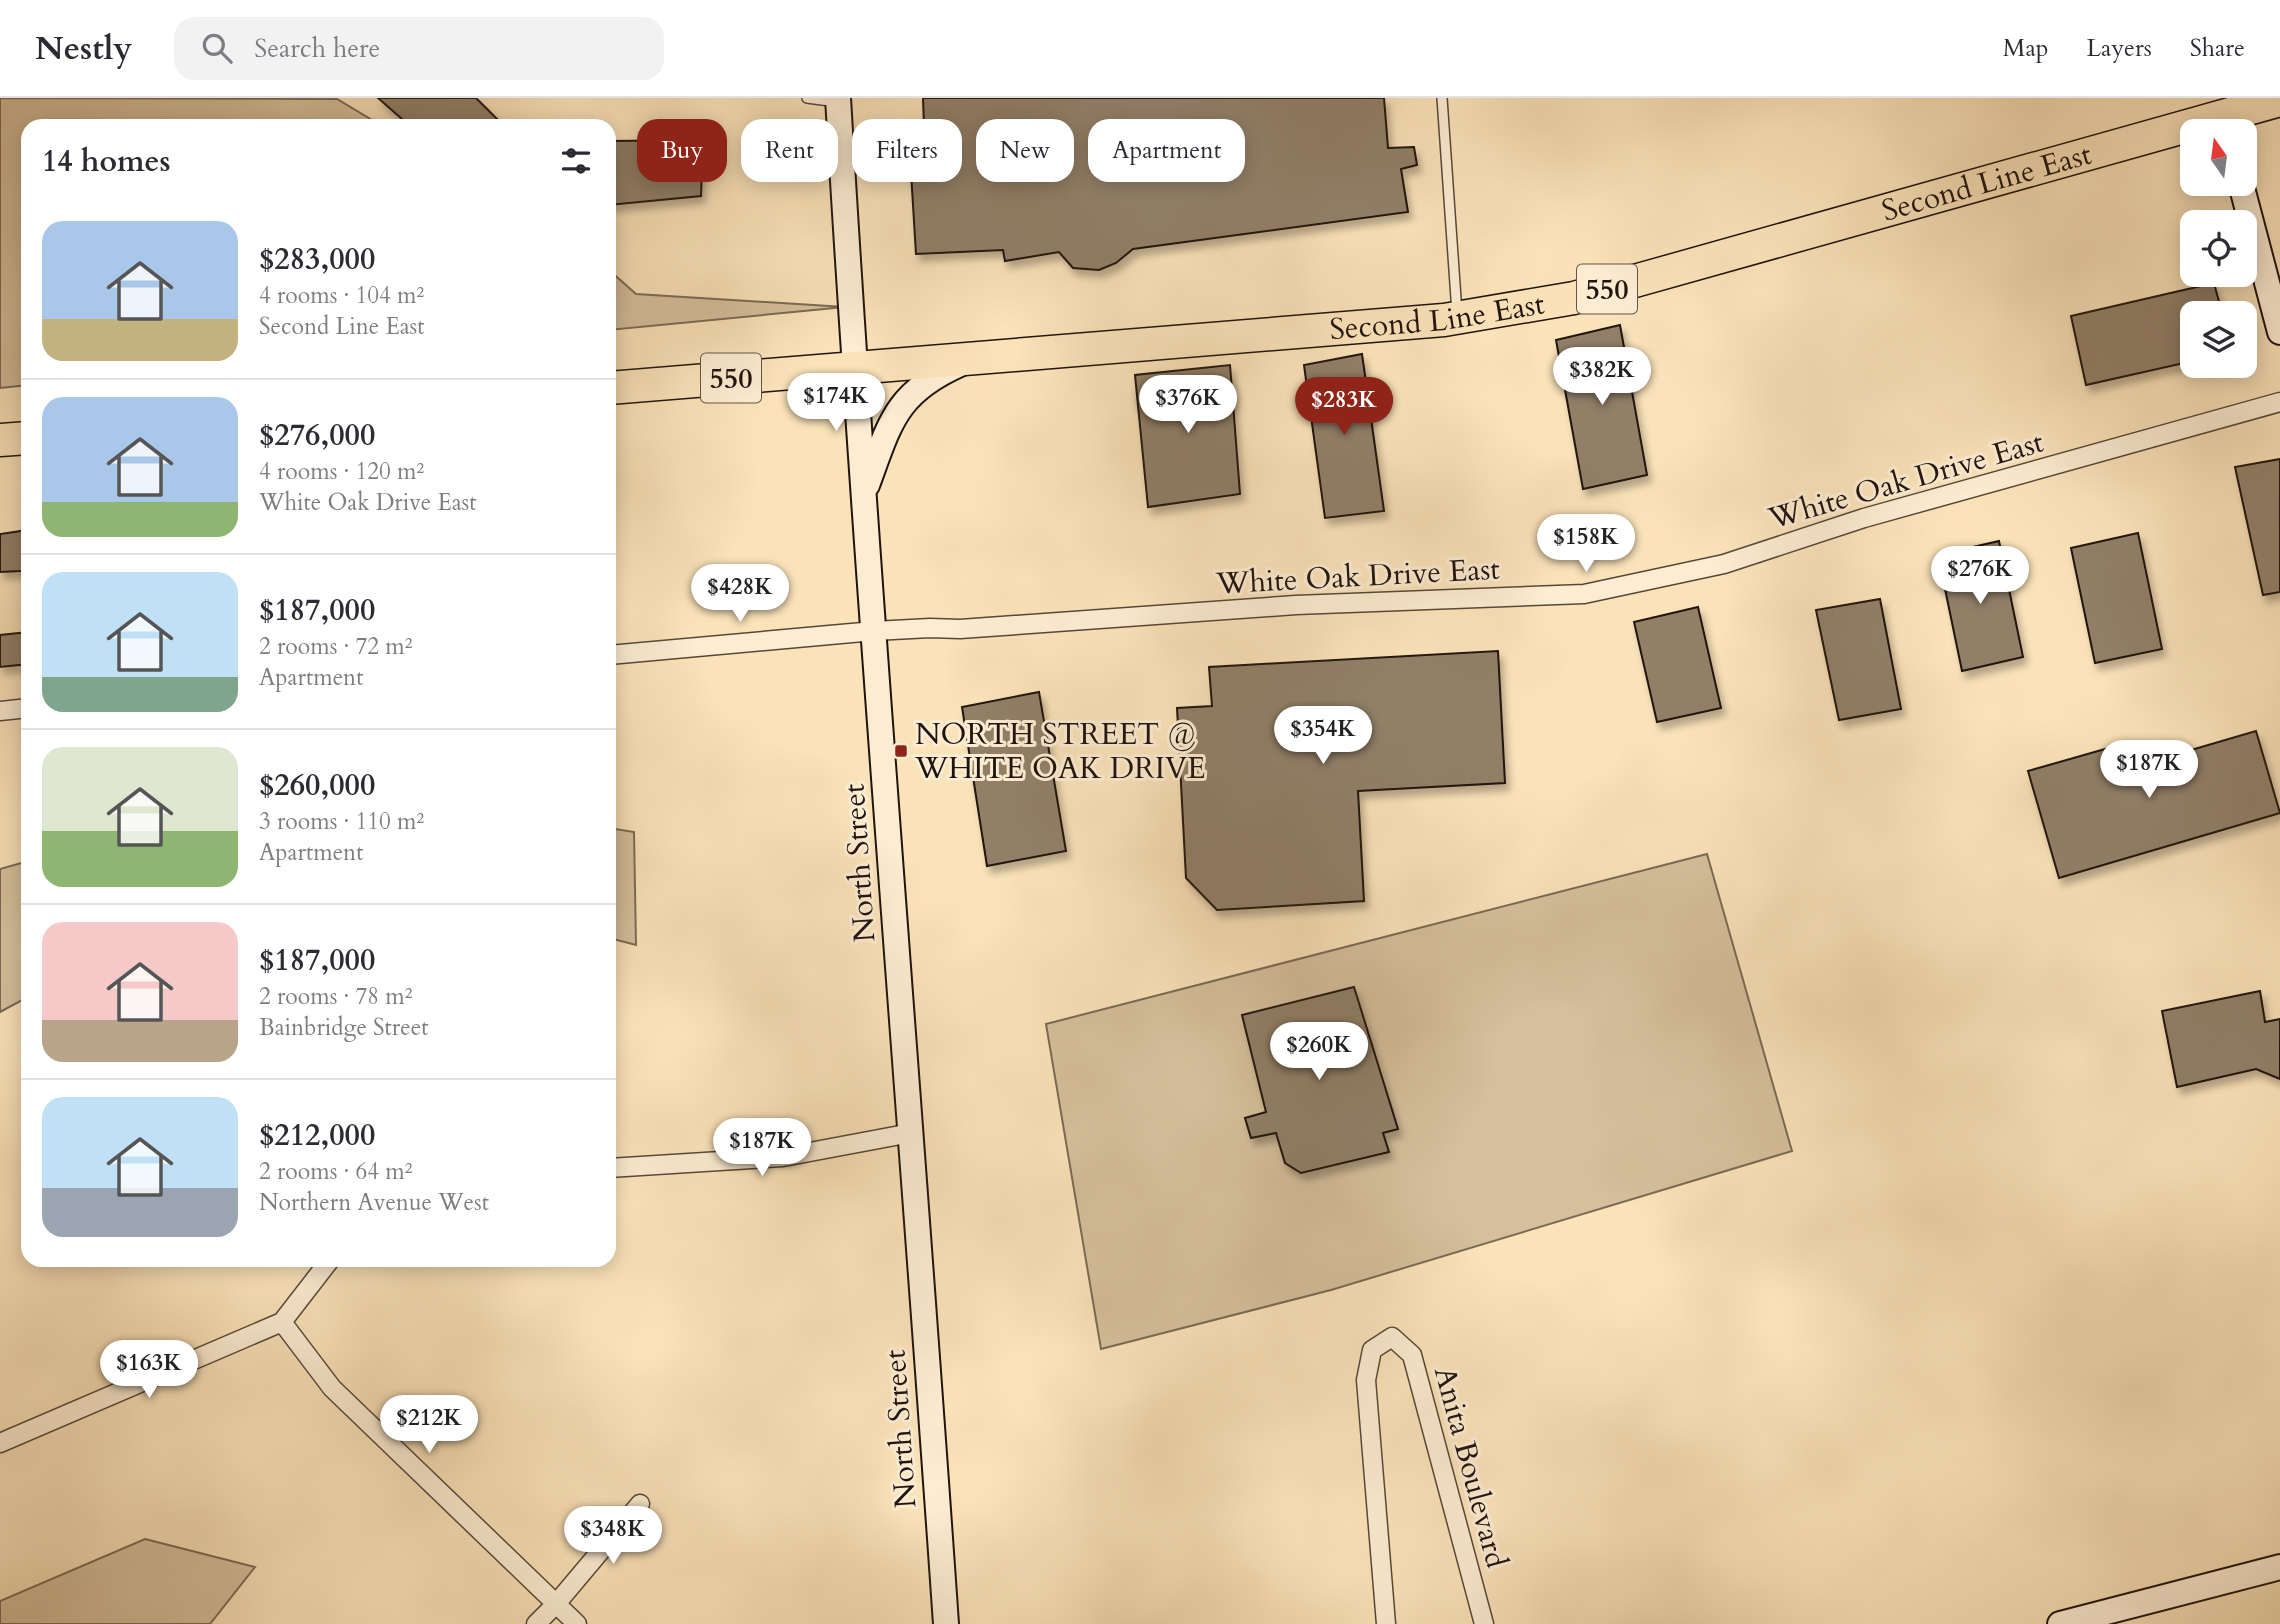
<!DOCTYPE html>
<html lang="en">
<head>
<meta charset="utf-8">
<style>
	body { margin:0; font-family:Cardo,serif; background:#f2f2f3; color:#2b2b33; height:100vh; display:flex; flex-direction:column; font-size:26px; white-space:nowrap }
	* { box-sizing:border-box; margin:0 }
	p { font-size:23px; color:#7c7c81 }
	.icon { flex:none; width:38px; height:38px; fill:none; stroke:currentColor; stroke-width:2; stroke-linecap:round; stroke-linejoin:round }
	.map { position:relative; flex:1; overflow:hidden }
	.side { position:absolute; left:21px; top:21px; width:595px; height:1148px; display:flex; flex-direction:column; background:#fff; border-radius:21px; box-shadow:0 4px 18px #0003 }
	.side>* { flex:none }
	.top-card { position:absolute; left:637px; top:21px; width:665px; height:63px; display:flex; gap:14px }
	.needle { width:46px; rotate:346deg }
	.controls { position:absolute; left:2180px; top:21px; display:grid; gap:14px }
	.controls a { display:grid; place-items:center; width:77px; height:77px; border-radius:14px; background:#fff; box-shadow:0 4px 18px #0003; font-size:35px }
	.price { position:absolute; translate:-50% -60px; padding:0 16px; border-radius:24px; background:#fff; color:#222; font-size:23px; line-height:46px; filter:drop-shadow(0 2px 4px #0008) }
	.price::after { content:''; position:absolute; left:50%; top:42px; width:21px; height:16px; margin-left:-10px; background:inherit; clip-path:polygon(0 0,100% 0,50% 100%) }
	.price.current { background:#8f2418; color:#fff }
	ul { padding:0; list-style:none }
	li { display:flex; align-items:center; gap:21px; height:175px; padding:0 21px }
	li+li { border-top:2px solid #e1e1e2 }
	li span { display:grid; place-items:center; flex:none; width:196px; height:140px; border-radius:21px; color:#555 }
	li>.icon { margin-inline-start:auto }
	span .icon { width:84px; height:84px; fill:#fffc; stroke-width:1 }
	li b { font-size:30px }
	h2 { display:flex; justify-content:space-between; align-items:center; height:84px; padding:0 21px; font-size:30px }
	.tag { padding:0 24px; border-radius:21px; background:#fff; box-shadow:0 4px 18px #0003; font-size:24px; line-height:63px }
	.tag.current { background:#8f2418; color:#fff }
	header { display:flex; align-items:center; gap:42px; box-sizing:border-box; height:98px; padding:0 35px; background:#fff; border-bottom:2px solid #e1e1e2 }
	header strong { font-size:33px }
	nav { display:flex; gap:38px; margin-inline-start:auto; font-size:24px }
	.search { width:490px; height:63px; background:#f2f2f3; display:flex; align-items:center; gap:18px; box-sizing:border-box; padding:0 24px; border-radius:21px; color:#7c7c81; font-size:26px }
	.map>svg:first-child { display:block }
	.green { fill:#d5bf9c; stroke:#7a6a55; stroke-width:2 }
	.building { fill:#917f67; stroke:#20140e; stroke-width:2; filter:url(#shadow) }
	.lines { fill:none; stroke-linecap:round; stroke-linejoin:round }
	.lane-casing { stroke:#564839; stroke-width:12 }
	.street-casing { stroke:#564839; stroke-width:21 }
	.secondary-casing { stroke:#20140e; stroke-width:28 }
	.highway-casing { stroke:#20140e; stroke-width:35 }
	.lane { stroke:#fcecd2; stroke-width:9 }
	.street { stroke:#fcecd2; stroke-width:18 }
	.secondary { stroke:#fcecd2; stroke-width:24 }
	.highway { stroke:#fae2b9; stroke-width:32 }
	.poi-dot { fill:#8f2418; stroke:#fcecd2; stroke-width:2.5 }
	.labels { text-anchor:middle; stroke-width:6; stroke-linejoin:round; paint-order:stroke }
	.shield { fill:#fcecd2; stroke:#625549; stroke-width:2 }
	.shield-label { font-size:28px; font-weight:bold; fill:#20140e }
	.street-label { font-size:30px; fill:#20140e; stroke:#fcecd2 }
	.poi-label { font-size:30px; fill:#20140e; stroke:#fcecd2; text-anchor:start }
</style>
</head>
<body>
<header>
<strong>Nestly</strong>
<div class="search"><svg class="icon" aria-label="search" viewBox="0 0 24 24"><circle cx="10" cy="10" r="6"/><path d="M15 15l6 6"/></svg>Search here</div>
<nav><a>Map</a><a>Layers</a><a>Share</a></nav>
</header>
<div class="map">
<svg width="2280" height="1526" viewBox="0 0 2280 1526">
	<defs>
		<filter id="shadow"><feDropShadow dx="4" dy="7" stdDeviation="3.5" flood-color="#0004"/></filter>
	</defs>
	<rect width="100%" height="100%" fill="#fae2b9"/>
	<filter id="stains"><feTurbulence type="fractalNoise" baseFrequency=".00286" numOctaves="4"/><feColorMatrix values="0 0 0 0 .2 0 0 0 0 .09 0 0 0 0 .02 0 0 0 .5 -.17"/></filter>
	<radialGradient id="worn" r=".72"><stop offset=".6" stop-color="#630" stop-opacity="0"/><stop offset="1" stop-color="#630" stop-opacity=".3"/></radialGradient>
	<!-- green -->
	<path class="green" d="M0 0 337 1 382 28H28V287L0 290Z
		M609 172 636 196 845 209 609 232Z
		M609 730 634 734 636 847 609 840Z
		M1707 756 1792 1053 1331 1192 1101 1251 1046 926Z
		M28 763V899L0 914V771Z
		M145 1441 255 1469 210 1526H0V1503Z"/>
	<!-- building -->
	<path class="building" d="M378 0H476L504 28H410Z
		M923 0H1384L1388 50 1414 49 1417 67 1401 71 1408 114 1133 151 1116 165 1099 172 1073 170 1059 154 1005 163 1003 152 916 156 910 58 925 57Z
		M703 42 701 98 609 107V43Z
		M2214 185 2222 215H2193V263L2086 287 2071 218Z
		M1620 227 1647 377 1583 391 1556 242Z
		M1362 256 1384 413 1325 420 1304 267Z
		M1230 267 1240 396 1148 409 1135 277Z
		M2280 361V494L2263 497 2235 369Z
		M28 432V469L21 473 0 474V436Z
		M2138 435 2162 551 2095 565 2071 450Z
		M1999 443 2023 559 1962 573 1938 457Z
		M1880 501 1901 611 1839 622 1816 512Z
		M1698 509 1721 610 1657 624 1634 524Z
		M28 534V566L0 569V537Z
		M1498 553 1505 685 1358 693 1364 803 1217 812 1186 780 1177 610 1212 608 1209 569Z
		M1039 594 1066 753 987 768 962 609Z
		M2256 633 2280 715 2059 780 2028 673 2126 645 2133 669Z
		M1354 889 1398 1031 1383 1035 1389 1054 1301 1075 1285 1065 1276 1035 1251 1040 1245 1020 1266 1014 1242 917Z
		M2260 893 2265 924 2280 921V981L2256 971 2177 989 2162 913Z"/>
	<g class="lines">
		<defs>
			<path id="lane" d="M807 0 837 4
				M1442 0 1457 215"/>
			<path id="street" d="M609 557 874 533 930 530 960 531 1296 507 1584 496 1724 466 1864 420 2280 304
				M0 613 28 610
				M609 1070 783 1059 911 1035
				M282 1224 332 1290 577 1526
				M0 1345 282 1224 330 1162
				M536 1526 556 1506 640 1406
				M1386 1526 1366 1282 1372 1252 1392 1239 1412 1257 1484 1526"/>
			<path id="secondary" d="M838 0C868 509 911 1017 946 1526
				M2241 86 2280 234
				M867 387C890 325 895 295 960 266
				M2060 1526 2280 1469"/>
			<g id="highway">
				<path id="s1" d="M609 290 1444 222 1574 200 2280 2"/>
				<path d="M0 342 28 340"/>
			</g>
		</defs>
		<!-- lane casing -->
		<use href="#lane" class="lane-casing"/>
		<!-- street casing -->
		<use href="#street" class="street-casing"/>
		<!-- secondary casing -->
		<use href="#secondary" class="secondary-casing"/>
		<!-- highway casing -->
		<use href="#highway" class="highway-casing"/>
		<!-- lane -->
		<use href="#lane" class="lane"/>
		<!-- street -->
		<use href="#street" class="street"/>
		<!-- secondary -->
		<use href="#secondary" class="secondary"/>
		<!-- highway -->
		<use href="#highway" class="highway"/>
	</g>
	<!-- markers -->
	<rect class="poi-dot" x="894" y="646" width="14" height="14" rx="3.5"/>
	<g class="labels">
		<!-- shield labels -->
		<g class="shield">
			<rect x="1577" y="166.5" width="60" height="49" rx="5"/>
			<rect x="701" y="255.5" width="60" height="49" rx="5"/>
		</g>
		<g class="shield-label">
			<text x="1607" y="201">550</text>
			<text x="731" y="290">550</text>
		</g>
		<!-- street labels -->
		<g class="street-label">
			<text dy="10" stroke="none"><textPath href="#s1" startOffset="1398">Second Line East</textPath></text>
			<text dy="10" stroke="none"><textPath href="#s1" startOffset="831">Second Line East</textPath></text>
			<text transform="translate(1906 382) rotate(-16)" y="10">White Oak Drive East</text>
			<text transform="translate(1358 478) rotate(-3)" y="10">White Oak Drive East</text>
			<text transform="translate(859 765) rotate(-94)" y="10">North Street</text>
			<text transform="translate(900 1331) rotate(-94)" y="10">North Street</text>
			<text transform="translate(1471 1369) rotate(75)" y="10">Anita Boulevard</text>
		</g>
		<!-- poi labels -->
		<g class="poi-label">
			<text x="915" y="646">NORTH STREET @<tspan x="915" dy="34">WHITE OAK DRIVE</tspan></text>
		</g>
	</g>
	<rect width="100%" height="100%" filter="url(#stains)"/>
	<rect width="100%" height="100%" fill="url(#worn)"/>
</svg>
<div class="controls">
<a><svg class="needle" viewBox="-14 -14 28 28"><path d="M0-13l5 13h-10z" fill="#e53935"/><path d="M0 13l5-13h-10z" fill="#7c7c81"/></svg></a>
<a><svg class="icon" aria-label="locate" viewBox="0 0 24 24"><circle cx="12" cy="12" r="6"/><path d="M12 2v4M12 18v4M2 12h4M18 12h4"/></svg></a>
<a><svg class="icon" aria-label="layers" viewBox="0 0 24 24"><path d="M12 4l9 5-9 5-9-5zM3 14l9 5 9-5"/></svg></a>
</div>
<b class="price" style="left:1602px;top:309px">$382K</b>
<b class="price" style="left:836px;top:335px">$174K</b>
<b class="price" style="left:1188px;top:337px">$376K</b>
<b class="price current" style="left:1344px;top:339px">$283K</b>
<b class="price" style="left:1586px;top:476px">$158K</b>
<b class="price" style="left:1980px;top:508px">$276K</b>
<b class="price" style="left:740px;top:526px">$428K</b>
<b class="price" style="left:1323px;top:668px">$354K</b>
<b class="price" style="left:2149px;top:702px">$187K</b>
<b class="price" style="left:1319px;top:984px">$260K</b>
<b class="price" style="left:762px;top:1080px">$187K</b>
<b class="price" style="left:149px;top:1302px">$163K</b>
<b class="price" style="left:429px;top:1357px">$212K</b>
<b class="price" style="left:613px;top:1468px">$348K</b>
<div class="top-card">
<a class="tag current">Buy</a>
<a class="tag">Rent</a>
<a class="tag">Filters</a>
<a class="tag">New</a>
<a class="tag">Apartment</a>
</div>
<section class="side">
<h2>14 homes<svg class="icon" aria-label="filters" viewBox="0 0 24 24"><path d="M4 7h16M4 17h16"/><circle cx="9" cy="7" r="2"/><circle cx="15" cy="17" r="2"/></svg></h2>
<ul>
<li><span style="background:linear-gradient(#a9c7e8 70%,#c2b280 0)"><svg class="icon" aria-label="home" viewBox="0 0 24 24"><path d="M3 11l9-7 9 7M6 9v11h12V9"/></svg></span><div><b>$283,000</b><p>4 rooms · 104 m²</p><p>Second Line East</p></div></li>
<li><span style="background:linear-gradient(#a9c7e8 75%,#8fb573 0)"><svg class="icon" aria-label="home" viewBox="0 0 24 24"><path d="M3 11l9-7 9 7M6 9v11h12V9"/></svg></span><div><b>$276,000</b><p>4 rooms · 120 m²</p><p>White Oak Drive East</p></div></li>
<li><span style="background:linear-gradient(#bfe0f5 75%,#7fa58c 0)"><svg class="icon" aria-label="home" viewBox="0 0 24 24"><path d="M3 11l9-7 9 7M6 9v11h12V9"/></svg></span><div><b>$187,000</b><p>2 rooms · 72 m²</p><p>Apartment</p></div></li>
<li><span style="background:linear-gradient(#dfe7d0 60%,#8fb573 0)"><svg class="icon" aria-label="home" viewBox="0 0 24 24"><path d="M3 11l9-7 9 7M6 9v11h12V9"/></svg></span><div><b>$260,000</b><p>3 rooms · 110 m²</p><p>Apartment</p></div></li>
<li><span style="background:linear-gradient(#f6c9c9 70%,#b9a48a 0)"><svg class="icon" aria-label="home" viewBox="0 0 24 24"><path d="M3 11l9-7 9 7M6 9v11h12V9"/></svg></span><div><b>$187,000</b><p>2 rooms · 78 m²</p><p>Bainbridge Street</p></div></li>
<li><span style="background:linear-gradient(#bfe0f5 65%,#9aa5b1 0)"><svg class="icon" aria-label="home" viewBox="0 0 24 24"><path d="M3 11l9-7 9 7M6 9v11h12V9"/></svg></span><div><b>$212,000</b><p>2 rooms · 64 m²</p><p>Northern Avenue West</p></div></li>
</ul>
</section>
</div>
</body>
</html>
